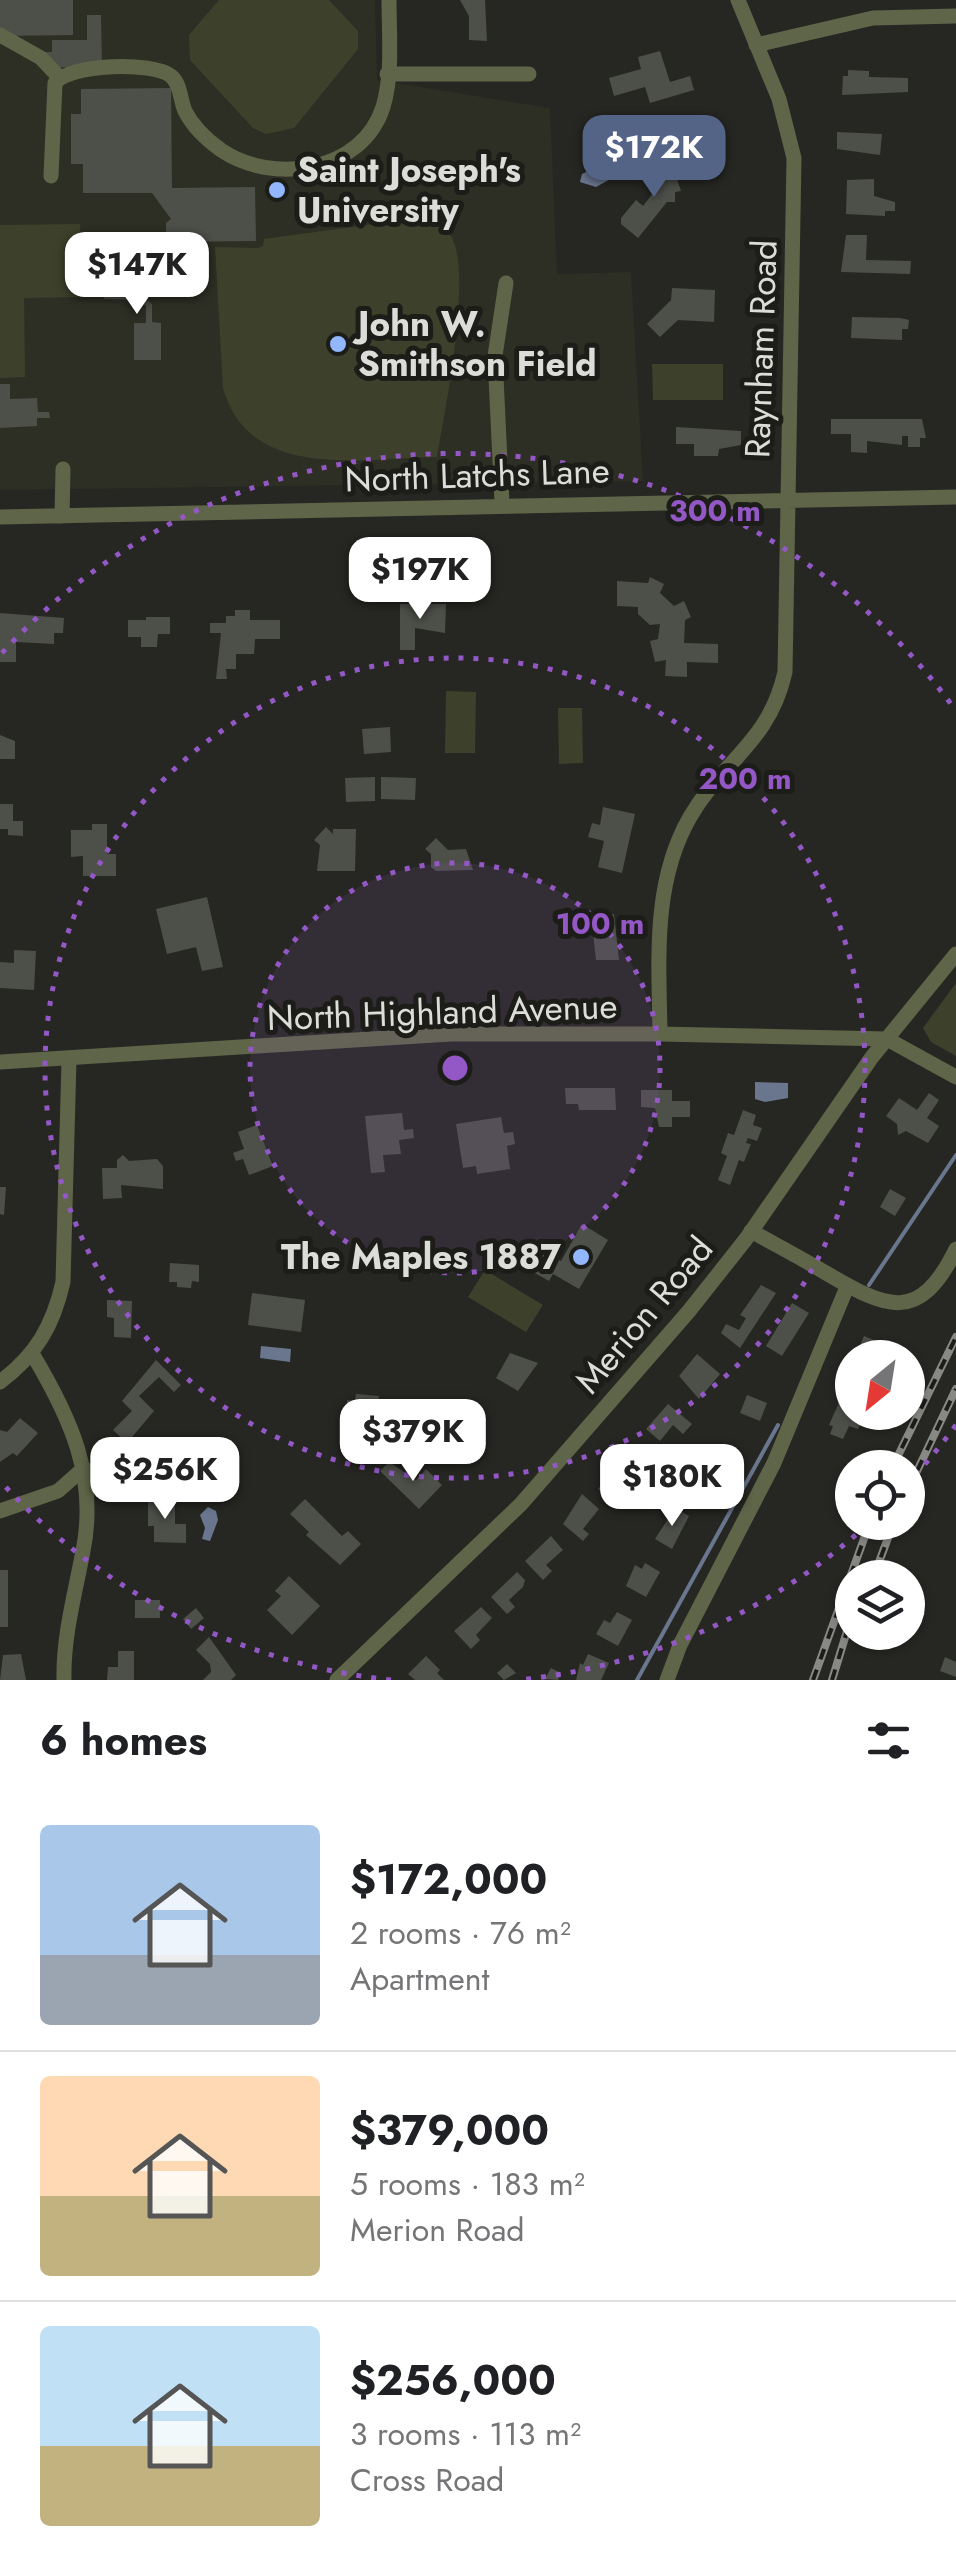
<!DOCTYPE html>
<html lang="en">
<head>
<meta charset="utf-8">
<style>
	body { margin:0; font-family:Jost,sans-serif; background:#f6f6f6; color:#202124; height:100vh; display:flex; flex-direction:column; font-size:38px; white-space:nowrap }
	* { box-sizing:border-box; margin:0 }
	p { font-size:32px; color:#757577 }
	.icon { flex:none; width:55px; height:55px; fill:none; stroke:currentColor; stroke-width:2; stroke-linecap:round; stroke-linejoin:round }
	.map { position:relative; height:1680px; overflow:hidden }
	.drawer { display:flex; flex-direction:column; background:#fff; flex:1 }
	.drawer>* { flex:none }
	.needle { width:65px; rotate:210deg }
	.buttons { position:absolute; left:835px; top:1340px; display:grid; gap:20px }
	.buttons a { display:grid; place-items:center; width:90px; height:90px; border-radius:50%; background:#fff; box-shadow:0 2px 8px #0004; font-size:50px }
	.price { position:absolute; translate:-50% -85px; padding:0 22px; border-radius:20px; background:#fff; color:#222; font-size:32px; line-height:65px; filter:drop-shadow(0 2px 5px #0008) }
	.price::after { content:''; position:absolute; left:50%; top:60px; width:30px; height:22px; margin-left:-15px; background:inherit; clip-path:polygon(0 0,100% 0,50% 100%) }
	.price.active { background:#536486; color:#fff }
	ul { padding:0; list-style:none }
	li { display:flex; align-items:center; gap:30px; height:250px; padding:0 40px }
	li+li { border-top:2px solid #e0e0e0 }
	li span { display:grid; place-items:center; flex:none; width:280px; height:200px; border-radius:10px; color:#555 }
	li>.icon { margin-inline-start:auto }
	span .icon { width:120px; height:120px; fill:#fffc; stroke-width:1 }
	li b { font-size:42px }
	h2 { display:flex; justify-content:space-between; align-items:center; height:120px; padding:0 40px; font-size:42px }
	.map>svg:first-child { display:block }
	.built { fill:#2d2f24 }
	.green { fill:#3d412b }
	.water { fill:#69768e }
	.lines { fill:none; stroke-linecap:round; stroke-linejoin:round }
	.stream { stroke:#69768e; stroke-width:4 }
	.building { fill:#4d4f49 }
	.minor { stroke:#5f6548; stroke-width:15 }
	.rail-casing { stroke:#888985; stroke-width:8 }
	.rail { stroke:#1c1d18; stroke-width:4; stroke-dasharray:11; stroke-linecap:butt }
	.ring { fill:none; stroke:#9358c6; stroke-width:5; stroke-dasharray:5 10 }
	.poi-dot { fill:#92b7fd; stroke:#1c1d18; stroke-width:4 }
	.labels { text-anchor:middle; stroke-width:10; stroke-linejoin:round; paint-order:stroke }
	.poi-label { font-size:35px; font-weight:bold; fill:#dcddd9; stroke:#1c1d18; text-anchor:start }
	.street-label { font-size:35px; fill:#dcddd9; stroke:#1c1d18 }
	.centre { fill:#9358c6; stroke:#1c1d18; stroke-width:5 }
	.ring-label { font-size:30px; text-anchor:middle; font-weight:bold; fill:#9358c6; stroke:#1c1d18; stroke-width:10; stroke-linejoin:round; paint-order:stroke }
</style>
</head>
<body>
<div class="map">
<svg width="956" height="1680" viewBox="0 0 956 1680">
	<rect width="100%" height="100%" fill="#262722"/>
	<!-- built -->
	<path class="built" d="M0 0H375L377 80 550 108 557 274 631 272 643 481 0 490Z"/>
	<!-- green -->
	<path class="green" d="M219 0H329L358 31V49L294 128 266 134 253 128 190 60 189 35Z
		M411 219C428 221 443 222 452 238 472 275 445 412 437 457 363 458 249 482 223 388L215 247 258 248 263 246 264 239Z
		M80 224 82 297 24 298 25 377 0 378V225Z
		M652 364H723V400H653Z
		M446 691 476 692 475 753H445Z
		M558 708H582L583 763 559 764Z
		M956 983V1056L931 1042 923 1028Z
		M485 1270 543 1305 526 1332 468 1297Z"/>
	<!-- water -->
	<path class="water" d="M604 163 616 176 596 187 580 182 582 174Z
		M755 1082 788 1083V1098L765 1102 755 1099Z
		M261 1346 291 1349 290 1362 260 1358Z
		M208 1507 216 1511 218 1520 210 1541 202 1539 205 1528 200 1515Z"/>
	<g class="lines">
		<!-- stream -->
		<path class="stream" d="M869 1285 956 1155
			M637 1680 778 1425"/>
	</g>
	<!-- building -->
	<path class="building" d="M0 0H73V35L6 36 0 31Z
		M460 0H485L487 41 469 40V16Z
		M87 15H101L102 65 53 68 44 52H52V40H87Z
		M660 51 670 82 690 76 694 90 650 103 645 87 614 96 609 78 641 69 638 57Z
		M848 70 869 71V77L908 78V92L842 95 843 76H848Z
		M171 88 172 188 255 187 256 241 166 242V223L171 219 152 193H83V164H71V114H81V89Z
		M837 132 882 134 880 155 837 149Z
		M674 159 683 168 676 176 681 191 675 192V202H667L638 238 621 224V218L636 200 643 206 657 188 654 170 665 168Z
		M874 179V196L895 202V211H885V216L846 214 847 180Z
		M846 235H867L866 260 911 261 910 274 841 272Z
		M104 276H139V294L152 304V322L161 323V360H134V323H146V306L139 300 104 299Z
		M672 288 715 290 714 322 678 320 660 337 647 324 671 300Z
		M852 317 900 318 909 320 908 329H902V340L851 338Z
		M0 384H10V399L37 398 38 412H49L50 418H37V426L0 428Z
		M831 419H922L926 438H920V447H908V436H902V445L867 441V453L851 452V434H831Z
		M676 427 741 431V445L719 449 718 456H694V444H676Z
		M650 577 664 584 660 593 674 606 684 601 691 617 685 620 684 643 718 644V663L687 662V677L665 676 666 660 655 662 650 641 658 639 660 624 650 625 638 614V607L617 606V581L648 583Z
		M400 604H446L445 633 415 628V650H400Z
		M235 610H250V620H280V639H255L254 654H236V669H226L227 679H216L221 633H210V623H226V616H235Z
		M0 613 64 618 63 633H54V644L16 642V662H0Z
		M146 617H170V634H158L157 647H141V637H128V620H146Z
		M390 727 391 752 364 754 362 729Z
		M0 735 15 741V759H0Z
		M375 777V801L346 802 345 778Z
		M381 777 416 778 415 800 381 799Z
		M0 804H13V821H23V836L8 835V829H0Z
		M603 807 635 814 622 873 598 867 604 841 588 837 592 823 600 825Z
		M92 824H107V854H116V876H83V856L71 857V830H92Z
		M326 827 333 834V829H356L355 871H317L320 845 314 840Z
		M436 838 448 850 466 849 473 870 436 871 431 867V854L425 849Z
		M207 897 223 967 202 971 196 947 167 954 156 909Z
		M599 914H614L619 960H596L592 924H599Z
		M14 950 36 951 34 990 0 988V962L14 963Z
		M565 1088H615L616 1110H579L578 1104H566Z
		M641 1090H672V1101H690V1117H672V1127H659L655 1108 641 1107Z
		M929 1093 939 1100 927 1118 939 1126 928 1143 906 1131 898 1135 897 1124 886 1116 899 1098 917 1110Z
		M743 1110 756 1115 753 1125 762 1128 757 1141 748 1138 746 1143 751 1144 744 1162 739 1160 730 1185 718 1180 727 1156 721 1153 728 1133 734 1135Z
		M402 1113 404 1130 413 1129 414 1138 399 1140 401 1154 383 1155 385 1172 371 1173 365 1116Z
		M501 1117 504 1133 513 1132 515 1144 507 1146 510 1169 477 1174 476 1166 463 1168 456 1124Z
		M257 1125 273 1166 249 1175 243 1159 236 1161 233 1153 244 1149 238 1132Z
		M123 1155 129 1161 157 1159 163 1166V1189L121 1185 122 1198 103 1199 102 1168H117V1160Z
		M0 1187H6L4 1215 0 1214Z
		M890 1189 906 1198 895 1216 880 1207Z
		M582 1224 608 1240 579 1289 553 1274 549 1281 533 1272 545 1252 561 1261Z
		M170 1263 199 1265V1282L192 1281 191 1288 177 1287V1282H169Z
		M761 1285 776 1293 740 1348 721 1333 726 1324 739 1330 746 1318 740 1315Z
		M252 1293 305 1300 301 1332 248 1325Z
		M107 1300 132 1301 131 1338 114 1337V1318L107 1317Z
		M792 1303 809 1313 782 1356 766 1346Z
		M864 1336 881 1343 875 1358H855Z
		M510 1353 538 1363 518 1391 496 1378Z
		M697 1354 720 1374 699 1399 679 1376Z
		M156 1360 181 1385 174 1392 159 1377 139 1396 154 1411 127 1443 113 1430 132 1411 122 1401Z
		M356 1394 379 1396 377 1419 346 1417 347 1400 355 1401Z
		M747 1395 767 1403 760 1421 740 1413Z
		M842 1396 852 1400V1412L863 1417 858 1429 849 1426 843 1439 830 1434 833 1426 829 1425Z
		M457 1403 479 1418 466 1444 441 1425Z
		M668 1404 692 1424 683 1434 673 1425 660 1441 646 1429Z
		M20 1418 38 1433 17 1456 13 1453 0 1462V1430L7 1432Z
		M626 1455 644 1471 637 1479 631 1474 614 1502 598 1489Z
		M712 1456 730 1468 707 1498 697 1491 702 1485 698 1478Z
		M389 1462 416 1480 426 1469 442 1485 419 1509 380 1471Z
		M582 1494 599 1509 583 1529 589 1534 583 1541 563 1524Z
		M305 1499 342 1536 348 1531 361 1544 340 1565 306 1535 309 1532 290 1514Z
		M148 1500 175 1501V1524H186V1543L154 1542V1526H148Z
		M675 1508 689 1516 672 1549 655 1539Z
		M551 1536 563 1550 546 1565 552 1571 543 1580 525 1561Z
		M645 1563 660 1572 646 1597 626 1586 635 1565 642 1569Z
		M0 1570H8V1627H0Z
		M517 1572 525 1580 523 1587 509 1600 515 1607 507 1614 491 1597Z
		M289 1576 320 1606 292 1635 267 1610 281 1596 275 1591Z
		M135 1600H160V1618H135Z
		M481 1607 492 1618 476 1635 480 1640 471 1649 454 1631Z
		M196 1608 204 1618 191 1629 183 1619Z
		M617 1612 632 1620 618 1646 596 1634 604 1620 610 1623Z
		M209 1637 236 1675 231 1680H203L211 1672 210 1664 196 1650Z
		M118 1651H134V1680H107L108 1667H118Z
		M21 1654 26 1680H0L3 1655Z
		M588 1654 609 1663 601 1680H576L580 1663 583 1665Z
		M426 1656 440 1670 437 1673 444 1680H415L408 1674Z
		M945 1657 956 1662V1677L940 1671Z
		M507 1664 516 1673 504 1680 497 1673Z
		M551 1668 561 1673 558 1680 545 1679Z"/>
	<g class="lines">
		<!-- minor -->
		<path class="minor" d="M0 35 41 58 59 77
			M756 45 873 18 956 16
			M387 74H529
			M51 176 55 83C69 64 153 61 171 76 181 84 180 100 185 111 193 127 207 140 221 150 272 185 362 173 383 107 393 74 389 34 389 0
			M502 503 495 356 506 283
			M62 516 63 469
			M0 517 956 497
			M660 1034C659 960 652 883 690 817 723 760 769 743 785 672L794 158 779 99 738 0
			M0 1062 451 1034H660L887 1039 956 1077
			M751 1231C776 1245 801 1258 826 1273 886 1308 919 1325 956 1249
			M33 1355C70 1417 98 1477 83 1551 75 1594 63 1636 64 1680
			M0 1382C36 1355 53 1326 63 1282L69 1060
			M0 1511 58 1491 84 1468
			M337 1680 521 1504 689 1311 746 1239 872 1057 956 954
			M667 1680 680 1645 774 1463 847 1287"/>
		<defs>
			<path id="rail" d="M892 1468 956 1337
				M908 1490 956 1389
				M873 1578 894 1522
				M813 1680 870 1522
				M832 1680 852 1615"/>
		</defs>
		<!-- rail casing -->
		<use href="#rail" class="rail-casing"/>
		<!-- rail -->
		<use href="#rail" class="rail"/>
	</g>
	<!-- distance rings -->
	<circle cx="455" cy="1068" r="205" fill="#9358c6" fill-opacity=".12"/>
	<g class="ring">
		<circle cx="455" cy="1068" r="205"/>
		<circle cx="455" cy="1068" r="410"/>
		<path d="M956 1425A615 615 0 0 1 908 1483M867 1525A615 615 0 0 1 519 1680M391 1680A615 615 0 0 1 2 1483M2 653A615 615 0 0 1 956 711"/>
	</g>
	<!-- markers -->
	<g class="poi-dot">
		<circle cx="277" cy="190" r="10"/>
		<circle cx="338" cy="344" r="10"/>
		<circle cx="581" cy="1257" r="10"/>
	</g>
	<g class="labels">
		<!-- poi labels -->
		<g class="poi-label">
			<text x="297" y="182">Saint Joseph's<tspan x="297" dy="40">University</tspan></text>
			<text x="358" y="336">John W.<tspan x="358" dy="40">Smithson Field</tspan></text>
			<text x="561" y="1269" text-anchor="end">The Maples 1887</text>
		</g>
		<!-- street labels -->
		<g class="street-label">
			<text transform="translate(761 349) rotate(-88)" y="12">Raynham Road</text>
			<text transform="translate(477 475) rotate(-2)" y="12">North Latchs Lane</text>
			<text transform="translate(442 1012) rotate(-2)" y="12">North Highland Avenue</text>
			<text transform="translate(644 1315) rotate(-50)" y="12">Merion Road</text>
		</g>
	</g>
	<circle cx="455" cy="1068" r="15" class="centre"/>
	<g class="ring-label">
		<text x="715" y="521">300 m</text>
		<text x="745" y="789">200 m</text>
		<text x="600" y="934">100 m</text>
	</g>
</svg>
<div class="buttons">
<a><svg class="needle" viewBox="-14 -14 28 28"><path d="M0-13l5 13h-10z" fill="#e53935"/><path d="M0 13l5-13h-10z" fill="#757577"/></svg></a>
<a><svg class="icon" aria-label="locate" viewBox="0 0 24 24"><circle cx="12" cy="12" r="6"/><path d="M12 2v4M12 18v4M2 12h4M18 12h4"/></svg></a>
<a><svg class="icon" aria-label="layers" viewBox="0 0 24 24"><path d="M12 4l9 5-9 5-9-5zM3 14l9 5 9-5"/></svg></a>
</div>
<b class="price active" style="left:654px;top:200px">$172K</b>
<b class="price" style="left:137px;top:317px">$147K</b>
<b class="price" style="left:420px;top:622px">$197K</b>
<b class="price" style="left:413px;top:1484px">$379K</b>
<b class="price" style="left:165px;top:1522px">$256K</b>
<b class="price" style="left:672px;top:1529px">$180K</b>
</div>
<section class="drawer">
<h2>6 homes<svg class="icon" aria-label="filters" viewBox="0 0 24 24"><path d="M4 7h16M4 17h16"/><circle cx="9" cy="7" r="2"/><circle cx="15" cy="17" r="2"/></svg></h2>
<ul>
<li><span style="background:linear-gradient(#a9c7e8 65%,#9aa5b1 0)"><svg class="icon" aria-label="home" viewBox="0 0 24 24"><path d="M3 11l9-7 9 7M6 9v11h12V9"/></svg></span><div><b>$172,000</b><p>2 rooms · 76 m²</p><p>Apartment</p></div></li>
<li><span style="background:linear-gradient(#ffd9b3 60%,#c2b280 0)"><svg class="icon" aria-label="home" viewBox="0 0 24 24"><path d="M3 11l9-7 9 7M6 9v11h12V9"/></svg></span><div><b>$379,000</b><p>5 rooms · 183 m²</p><p>Merion Road</p></div></li>
<li><span style="background:linear-gradient(#bfe0f5 60%,#c2b280 0)"><svg class="icon" aria-label="home" viewBox="0 0 24 24"><path d="M3 11l9-7 9 7M6 9v11h12V9"/></svg></span><div><b>$256,000</b><p>3 rooms · 113 m²</p><p>Cross Road</p></div></li>
</ul>
</section>
</body>
</html>
